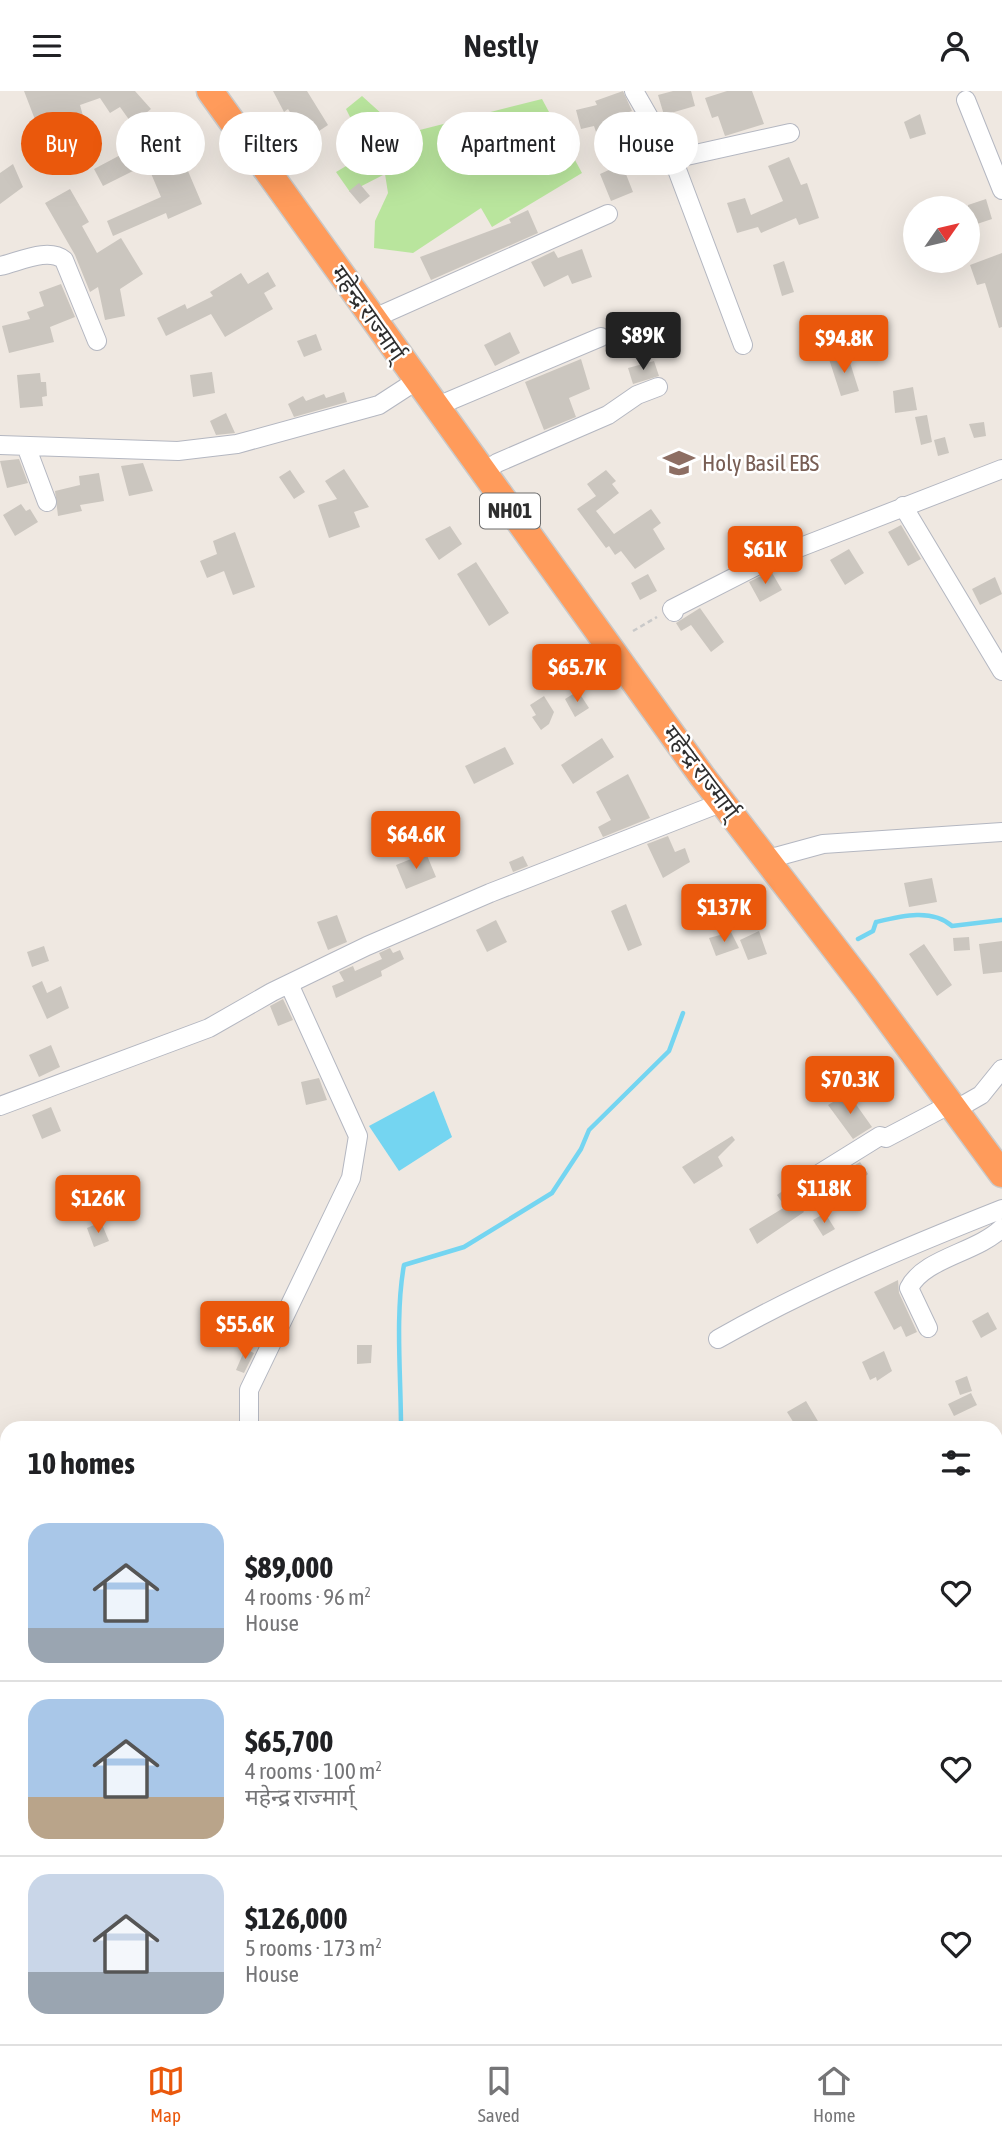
<!DOCTYPE html>
<html lang="en">
<head>
<meta charset="utf-8">
<style>
	body { margin:0; font-family:"Asap Condensed","Noto Sans Devanagari",sans-serif; background:#f6f6f6; color:#202124; height:100vh; display:flex; flex-direction:column; font-size:26px; white-space:nowrap }
	* { box-sizing:border-box; margin:0 }
	p { font-size:23px; color:#757577 }
	.icon { flex:none; width:38px; height:38px; fill:none; stroke:currentColor; stroke-width:2; stroke-linecap:round; stroke-linejoin:round }
	.map { position:relative; flex:1; overflow:hidden }
	.sheet { position:absolute; left:0px; top:1330px; width:1003px; height:623px; display:flex; flex-direction:column; background:#fff; border-radius:21px 21px 0 0; box-shadow:0 7px 28px #0002 }
	.sheet>* { flex:none }
	.guide { position:absolute; left:21px; top:21px; width:961px; height:63px; display:flex; gap:14px }
	.needle { width:46px; rotate:56deg }
	.buttons { position:absolute; left:903px; top:105px; display:grid; gap:14px }
	.buttons a { display:grid; place-items:center; width:77px; height:77px; border-radius:50%; background:#fff; box-shadow:0 7px 28px #0002; font-size:35px }
	.price { position:absolute; translate:-50% -60px; padding:0 16px; border-radius:7px; background:#ea580c; color:#fff; font-size:23px; line-height:46px; filter:drop-shadow(0 2px 4px #0008) }
	.price::after { content:''; position:absolute; left:50%; top:42px; width:21px; height:16px; margin-left:-10px; background:inherit; clip-path:polygon(0 0,100% 0,50% 100%) }
	.price.active { background:#222; color:#fff }
	ul { padding:0; list-style:none }
	li { display:flex; align-items:center; gap:21px; height:175px; padding:0 28px }
	li+li { border-top:2px solid #e0e0e0 }
	li span { display:grid; place-items:center; flex:none; width:196px; height:140px; border-radius:21px; color:#555 }
	li>.icon { margin-inline-start:auto }
	span .icon { width:84px; height:84px; fill:#fffc; stroke-width:1 }
	li b { font-size:30px }
	h2 { display:flex; justify-content:space-between; align-items:center; height:84px; padding:0 28px; font-size:30px }
	.chip { padding:0 24px; border-radius:32px; background:#fff; box-shadow:0 7px 28px #0002; font-size:24px; line-height:63px }
	.chip.active { background:#ea580c; color:#fff }
	header { display:flex; justify-content:space-between; align-items:center; height:91px; padding:0 28px; background:#fff; font-size:32px; font-weight:600 }
	.tab-bar { display:flex; justify-content:space-around; align-items:center; height:98px; border-top:2px solid #e0e0e0; background:#fff; font-size:19px; color:#757577 }
	.tab-bar a { display:grid; justify-items:center; gap:4px }
	.tab-bar .active { color:#ea580c }
	.map>svg:first-child { display:block }
	.green { fill:#b9e59d }
	.water { fill:#74d5f1 }
	.lines { fill:none; stroke-linecap:round; stroke-linejoin:round }
	.stream { stroke:#74d5f1; stroke-width:4.5 }
	.building { fill:#cbc6bf }
	.minor-casing { stroke:#b4b7c1; stroke-width:20 }
	.highway-casing { stroke:#c9c9c9; stroke-width:29 }
	.path { stroke:#c9c9c9; stroke-width:2.5; stroke-dasharray:5 3.5; stroke-linecap:butt }
	.minor { stroke:#fff; stroke-width:18 }
	.highway { stroke:#ff9b5b; stroke-width:26 }
	.labels { text-anchor:middle; stroke-width:5; stroke-linejoin:round; paint-order:stroke }
	.shield { fill:#fff; stroke:#6d6d6d; stroke-width:2 }
	.shield-label { font-size:21px; font-weight:bold; fill:#2e2e2e }
	.street-label { font-size:23px; fill:#2e2e2e; stroke:#fff }
	.education-label { font-size:23px; fill:#785e54; stroke:#fff; text-anchor:start }
</style>
</head>
<body>
<header><svg class="icon" aria-label="menu" viewBox="0 0 24 24"><path d="M4 6h16M4 12h16M4 18h16"/></svg>Nestly<svg class="icon" aria-label="person" viewBox="0 0 24 24"><circle cx="12" cy="8" r="4"/><path d="M4 21q1-7 8-7t8 7"/></svg></header>
<div class="map">
<svg width="1002" height="1953" viewBox="0 0 1002 1953">
	<rect width="100%" height="100%" fill="#efe8e1"/>
	<!-- green -->
	<path class="green" d="M362 5 404 43 542 8 582 82 492 136 481 117 413 162 374 157 375 130 388 102 385 83 350 101 336 81 368 62 346 18Z
		M802 1946H962L957 1953H806Z"/>
	<!-- water -->
	<path class="water" d="M434 1000 452 1046 399 1080 369 1035Z"/>
	<g class="lines">
		<!-- stream -->
		<path class="stream" d="M858 848 873 840 876 831C901 825 932 817 952 835L1002 829
			M401 1337C401 1285 395 1223 404 1174L464 1156 552 1102 581 1058 589 1039 669 960 683 922
			M426 1946V1953
			M836 1946 838 1953"/>
	</g>
	<!-- building -->
	<path class="building" d="M24 0H135L151 18 146 22 150 26 146 29 164 57 171 53 181 74 185 73 202 113 168 128 166 122 113 145 107 130 161 106 147 73 103 95 94 78 145 51 120 16 110 22 100 7 80 14 86 36 75 39 71 27 39 39Z
		M273 0H307L328 34 307 48 288 18 284 21Z
		M623 0 632 20 623 23 630 43 600 53 594 35 581 38 576 19 597 14 595 10Z
		M673 0H691L695 15 664 24 658 4Z
		M727 0H752L764 33 725 45 718 25 712 27 705 7Z
		M920 23 926 43 910 48 904 31Z
		M789 66 801 94 807 92 819 127 799 134 796 127 761 142 758 136 737 142 727 112 745 107 751 124 783 110 768 75Z
		M13 73 23 96 0 113V82Z
		M622 73 633 101 611 110 600 83Z
		M359 92 370 105 360 113 349 100Z
		M70 98 89 131 82 135 97 162 121 147 143 183 120 198 125 225 105 229 98 196 90 201 75 164 45 112Z
		M986 108 992 128 968 136V114Z
		M528 119 538 142 431 189 420 166 511 132 509 128Z
		M582 158 592 186 572 193 568 184 544 196 531 171 554 160 558 167Z
		M1002 162V236L999 237 985 192 977 194 970 174Z
		M784 170 794 201 782 205 773 174Z
		M268 181 276 195 264 202 273 218 225 246 211 223 166 245 157 227 185 213 187 218 213 205 210 201 241 182 248 193Z
		M61 193 75 226 50 236 54 251 9 262 2 235 30 228 27 221 44 215 39 201Z
		M510 241 520 262 495 275 484 254Z
		M316 243 322 259 304 266 297 250Z
		M847 262 859 300 841 305 829 268Z
		M581 268 590 298 569 307 576 326 544 339 525 291Z
		M654 270 659 285 633 293 628 277Z
		M212 281 215 302 193 306 190 284Z
		M40 282 41 291H46L47 305 42 306 43 315 20 317 17 284Z
		M913 296 917 319 895 322 893 300Z
		M344 301 347 311 294 326 288 313 303 305 306 310 324 303 326 307Z
		M226 322 235 342 216 344 210 330Z
		M927 324 932 351 921 354 915 326Z
		M984 331 986 345 974 347 969 333Z
		M945 346 949 362 938 365 934 349Z
		M19 368 28 392 7 397 0 370Z
		M143 372 153 400 129 405 121 375Z
		M344 378 369 416 354 421 360 436 329 447 318 414 337 408 325 390Z
		M290 379 305 401 294 408 279 386Z
		M606 379 616 390 612 393 619 402 596 420 614 443 651 418 661 432 653 438 665 458 635 478 621 460 615 464 609 455 606 457 577 418 596 405 587 393Z
		M99 382 104 410 80 414 82 420 58 425 55 400 80 394 79 385Z
		M21 413 26 420 30 418 38 431 15 445 3 424Z
		M901 434 921 468 908 475 888 441Z
		M450 435 462 453 439 469 425 448Z
		M235 441 255 496 233 504 224 480 207 487 200 470 217 463 213 450Z
		M749 441 760 460 738 472 728 452Z
		M849 458 864 482 845 494 830 469Z
		M476 471 509 522 489 535 457 483Z
		M771 480 782 499 760 511 749 491Z
		M648 483 657 500 640 509 631 492Z
		M995 486 1002 503 980 514 972 498Z
		M700 517 724 551 711 561 691 534 681 540 676 532Z
		M578 600 589 617 575 626 565 608Z
		M544 605 554 621 549 633 541 639 532 626 536 624 530 614Z
		M602 647 614 666 573 693 561 674Z
		M505 656 514 673 474 693 465 675Z
		M628 683 650 727 603 746 598 736 611 729 596 701Z
		M668 745 675 761 685 757 690 771 663 787 647 753Z
		M426 762 436 786 406 798 396 774Z
		M523 765 528 775 513 781 509 771Z
		M932 787 937 811 909 816 904 792Z
		M626 813 642 854 628 860 611 820Z
		M337 824 347 851 328 859 317 831Z
		M496 829 507 851 487 861 476 839Z
		M759 840 767 863 748 869 740 849Z
		M731 841 739 857 716 865 709 847Z
		M969 846 970 859 954 860 953 847Z
		M1002 850V881L983 883 979 853Z
		M924 853 952 894 937 905 909 863Z
		M44 855 49 870 32 876 27 861Z
		M390 857 393 862 400 859 404 868 381 880 382 885 336 907 332 895 344 890 339 881 353 875 355 880 382 868 379 862Z
		M42 890 47 902 61 895 69 917 47 928 32 895Z
		M283 908 293 929 278 935 270 915Z
		M51 954 60 976 39 986 29 964Z
		M319 987 327 1009 306 1014 301 991Z
		M848 1002 872 1036 853 1048 828 1014Z
		M51 1016 61 1040 42 1048 32 1024Z
		M732 1045 735 1049 718 1066 723 1075 694 1093 682 1076Z
		M860 1071 868 1083 838 1109 826 1092Z
		M788 1096 804 1121 757 1153 749 1138 785 1116 777 1104Z
		M825 1122 835 1138 823 1145 813 1129Z
		M101 1131 109 1150 94 1156 87 1137Z
		M898 1189 899 1202 917 1241 906 1246 901 1235 894 1239 874 1201Z
		M259 1218 273 1223 267 1235 255 1231Z
		M988 1221 997 1238 981 1247 972 1230Z
		M357 1254H372L371 1272 357 1273Z
		M245 1258 254 1262 244 1282 236 1279Z
		M884 1260 892 1280 877 1290 876 1286 870 1289 862 1271Z
		M967 1285 972 1300 960 1304 955 1290Z
		M971 1302 977 1314 954 1325 948 1313Z
		M806 1310 822 1337H797L787 1321Z"/>
	<g class="lines">
		<defs>
			<path id="minor" d="M634 0 673 68 790 42
				M966 9 1002 99
				M673 68 743 254
				M0 175C19 171 48 156 64 169L97 250
				M372 228 608 123
				M435 316 601 246
				M0 354 178 360 237 353 379 314 416 290
				M26 355 47 411
				M482 382 497 372 608 324 637 304 658 296
				M903 415 1002 580
				M674 521 672 518 770 468 1002 378
				M768 768 823 753 1002 741
				M0 1015 209 937 272 901 367 855 490 802 723 711
				M953 1020 981 1004 1002 978
				M814 1086 880 1045 886 1047 949 1014
				M928 1237 909 1197C924 1167 976 1162 1002 1137
				M718 1248C808 1197 906 1156 1002 1118
				M249 1337V1299L351 1087 358 1045 289 893
				M996 1416 1002 1412
				M996 1498 1002 1495
				M996 1585 1002 1582
				M996 1650 1002 1662
				M0 1899 7 1896
				M343 1953 346 1946"/>
			<path id="highway" d="M210 0 702 685 866 898 1002 1083"/>
		</defs>
		<!-- minor casing -->
		<use href="#minor" class="minor-casing"/>
		<!-- highway casing -->
		<use href="#highway" class="highway-casing"/>
		<!-- path -->
		<path class="path" d="M633 540 657 526"/>
		<!-- minor -->
		<use href="#minor" class="minor"/>
		<!-- highway -->
		<use href="#highway" class="highway"/>
	</g>
	<!-- icons -->
	<defs>
		<symbol id="school-bare" viewBox="-9 -9 18 18"><path d="M0-5L7-2L0 1L-7-2ZM-4 1L0 2.5L4 1V4Q0 6-4 4Z" fill="#8d6e63" stroke="#fff" stroke-width="2.5" paint-order="stroke"/></symbol>
	</defs>
	<g fill-rule="evenodd">
		<use href="#school-bare" x="657" y="350" width="44" height="44"/>
	</g>
	<g class="labels">
		<!-- shield labels -->
		<rect class="shield" x="480" y="402.5" width="60" height="35" rx="5"/>
		<g class="shield-label">
			<text x="510" y="427">NH01</text>
		</g>
		<!-- street labels -->
		<g class="street-label">
			<text transform="translate(368 222) rotate(55)" y="8">महेन्द्र राज्मार्ग्</text>
			<text transform="translate(701 681) rotate(53)" y="8">महेन्द्र राज्मार्ग्</text>
		</g>
		<!-- education labels -->
		<g class="education-label">
			<text x="702" y="380">Holy Basil EBS</text>
		</g>
	</g>
</svg>
<div class="buttons">
<a><svg class="needle" viewBox="-14 -14 28 28"><path d="M0-13l5 13h-10z" fill="#e53935"/><path d="M0 13l5-13h-10z" fill="#757577"/></svg></a>
</div>
<b class="price active" style="left:643px;top:281px">$89K</b>
<b class="price" style="left:844px;top:284px">$94.8K</b>
<b class="price" style="left:765px;top:495px">$61K</b>
<b class="price" style="left:577px;top:613px">$65.7K</b>
<b class="price" style="left:416px;top:780px">$64.6K</b>
<b class="price" style="left:724px;top:853px">$137K</b>
<b class="price" style="left:850px;top:1025px">$70.3K</b>
<b class="price" style="left:824px;top:1134px">$118K</b>
<b class="price" style="left:98px;top:1144px">$126K</b>
<b class="price" style="left:245px;top:1270px">$55.6K</b>
<div class="guide">
<a class="chip active">Buy</a>
<a class="chip">Rent</a>
<a class="chip">Filters</a>
<a class="chip">New</a>
<a class="chip">Apartment</a>
<a class="chip">House</a>
</div>
<section class="sheet">
<h2>10 homes<svg class="icon" aria-label="filters" viewBox="0 0 24 24"><path d="M4 7h16M4 17h16"/><circle cx="9" cy="7" r="2"/><circle cx="15" cy="17" r="2"/></svg></h2>
<ul>
<li><span style="background:linear-gradient(#a9c7e8 75%,#9aa5b1 0)"><svg class="icon" aria-label="home" viewBox="0 0 24 24"><path d="M3 11l9-7 9 7M6 9v11h12V9"/></svg></span><div><b>$89,000</b><p>4 rooms · 96 m²</p><p>House</p></div><svg class="icon" aria-label="heart" viewBox="0 0 24 24"><path d="M12 20l-8-8c-3-5 5-10 8-4 3-6 11-1 8 4z"/></svg></li>
<li><span style="background:linear-gradient(#a9c7e8 70%,#b9a48a 0)"><svg class="icon" aria-label="home" viewBox="0 0 24 24"><path d="M3 11l9-7 9 7M6 9v11h12V9"/></svg></span><div><b>$65,700</b><p>4 rooms · 100 m²</p><p>महेन्द्र राज्मार्ग्</p></div><svg class="icon" aria-label="heart" viewBox="0 0 24 24"><path d="M12 20l-8-8c-3-5 5-10 8-4 3-6 11-1 8 4z"/></svg></li>
<li><span style="background:linear-gradient(#c9d6e8 70%,#9aa5b1 0)"><svg class="icon" aria-label="home" viewBox="0 0 24 24"><path d="M3 11l9-7 9 7M6 9v11h12V9"/></svg></span><div><b>$126,000</b><p>5 rooms · 173 m²</p><p>House</p></div><svg class="icon" aria-label="heart" viewBox="0 0 24 24"><path d="M12 20l-8-8c-3-5 5-10 8-4 3-6 11-1 8 4z"/></svg></li>
</ul>
</section>
</div>
<nav class="tab-bar">
<a class="active"><svg class="icon" aria-label="map" viewBox="0 0 24 24"><path d="M3 6l6-2 6 2 6-2v14l-6 2-6-2-6 2zM9 4v14M15 6v14"/></svg>Map</a>
<a><svg class="icon" aria-label="saved" viewBox="0 0 24 24"><path d="M7 4h10v16l-5-4-5 4z"/></svg>Saved</a>
<a><svg class="icon" aria-label="home" viewBox="0 0 24 24"><path d="M3 11l9-7 9 7M6 9v11h12V9"/></svg>Home</a>
</nav>
</body>
</html>
